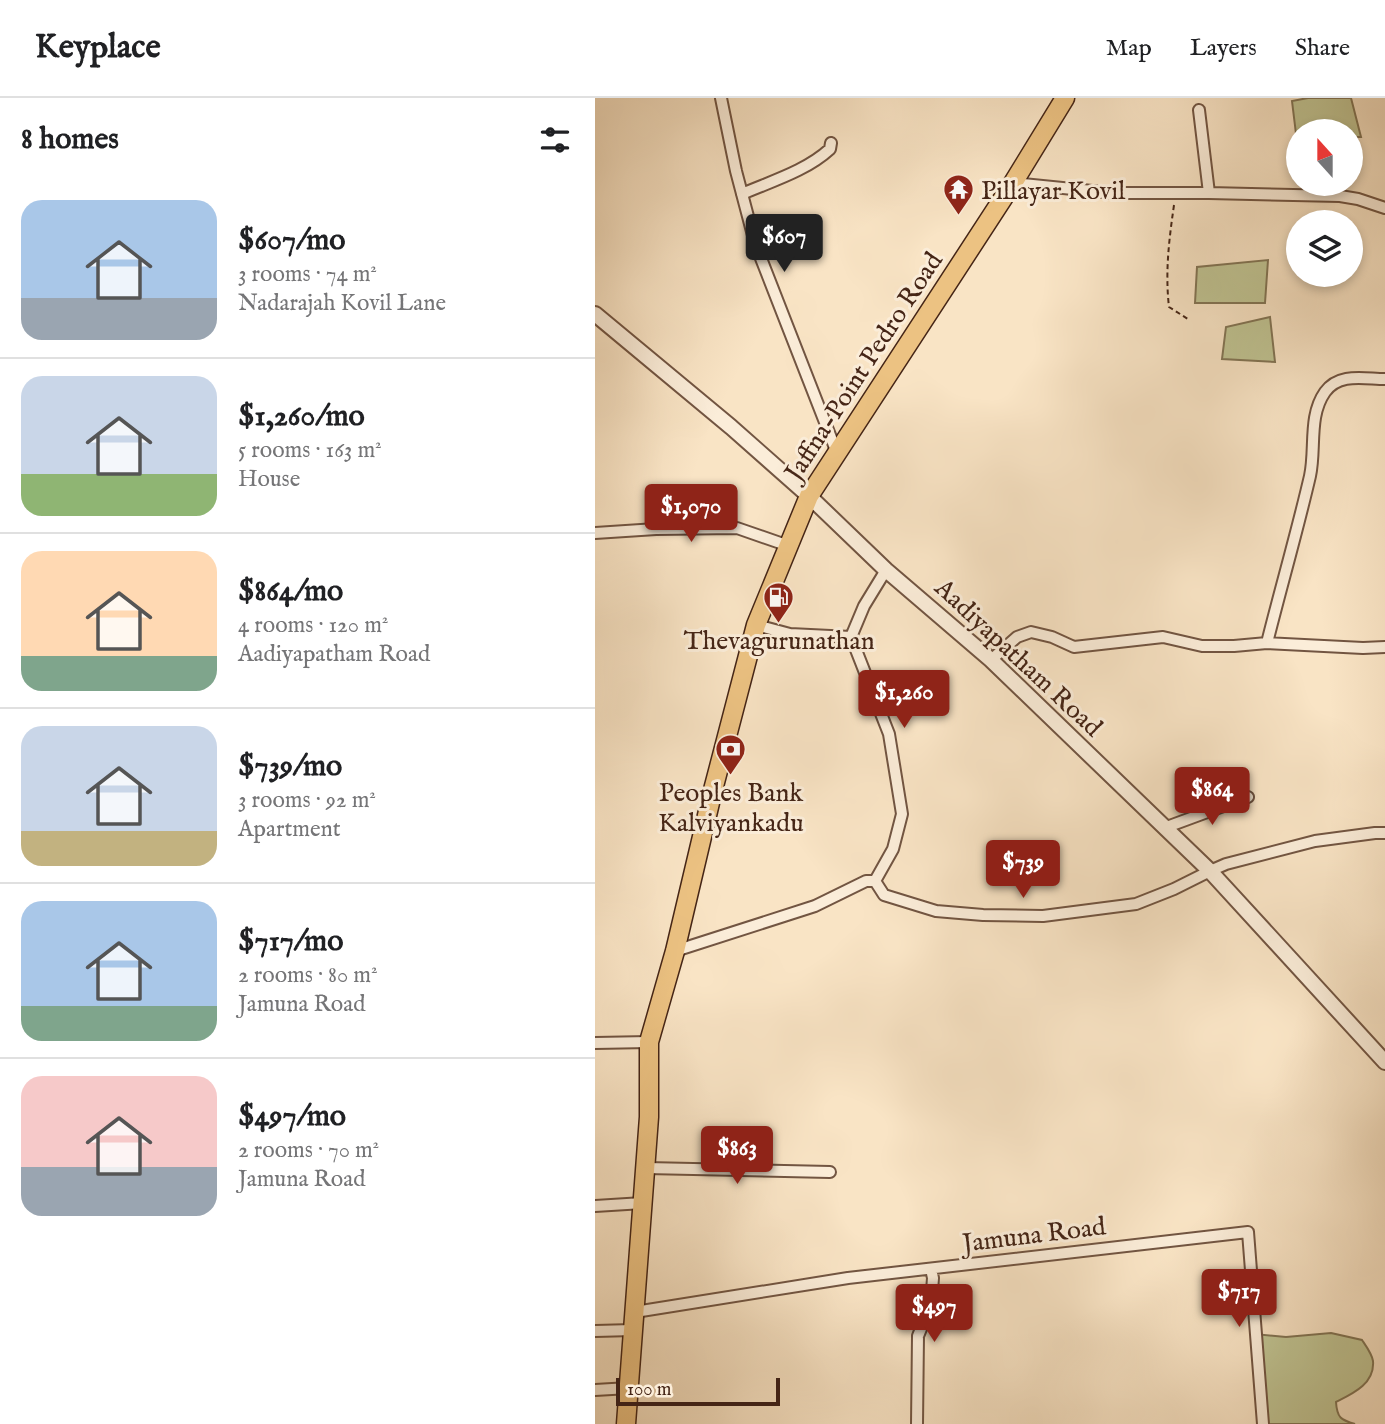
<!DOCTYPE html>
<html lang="en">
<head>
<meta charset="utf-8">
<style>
	body { margin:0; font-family:"IM FELL English",serif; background:#f6f6f6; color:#202124; height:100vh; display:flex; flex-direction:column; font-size:26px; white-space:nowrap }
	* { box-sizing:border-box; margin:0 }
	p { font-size:23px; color:#757577 }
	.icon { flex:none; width:38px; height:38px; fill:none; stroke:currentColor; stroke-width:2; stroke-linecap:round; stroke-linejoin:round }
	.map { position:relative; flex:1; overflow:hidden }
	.sheet { display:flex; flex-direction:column; background:#fff; width:595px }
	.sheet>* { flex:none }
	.needle { width:46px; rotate:339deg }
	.buttons { position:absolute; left:691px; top:21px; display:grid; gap:14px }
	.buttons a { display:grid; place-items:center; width:77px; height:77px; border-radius:50%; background:#fff; box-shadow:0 4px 10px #0003; font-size:35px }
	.scale { position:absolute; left:21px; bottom:18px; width:164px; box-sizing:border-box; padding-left:7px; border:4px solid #452516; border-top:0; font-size:19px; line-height:24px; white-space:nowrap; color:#452516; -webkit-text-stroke:5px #fbedd9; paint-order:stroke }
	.price { position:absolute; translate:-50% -60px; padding:0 16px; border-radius:7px; background:#8f2418; color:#fff; font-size:23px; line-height:46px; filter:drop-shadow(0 2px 4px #0008) }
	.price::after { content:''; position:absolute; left:50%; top:42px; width:21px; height:16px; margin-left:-10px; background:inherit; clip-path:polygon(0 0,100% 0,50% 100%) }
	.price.active { background:#222; color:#fff }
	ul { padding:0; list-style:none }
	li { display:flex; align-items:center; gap:21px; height:175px; padding:0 21px }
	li+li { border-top:2px solid #e0e0e0 }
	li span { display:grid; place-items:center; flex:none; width:196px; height:140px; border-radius:21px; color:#555 }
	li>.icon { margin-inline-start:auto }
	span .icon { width:84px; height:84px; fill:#fffc; stroke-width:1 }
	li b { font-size:30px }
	h2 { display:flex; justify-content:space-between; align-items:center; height:84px; padding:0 21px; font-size:30px }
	header { display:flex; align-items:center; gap:42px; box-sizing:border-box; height:98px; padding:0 35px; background:#fff; border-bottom:2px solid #e0e0e0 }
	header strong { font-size:33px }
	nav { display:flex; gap:38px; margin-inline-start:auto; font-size:24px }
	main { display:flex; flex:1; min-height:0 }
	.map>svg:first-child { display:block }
	.green { fill:#c0c493; stroke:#827454; stroke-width:2 }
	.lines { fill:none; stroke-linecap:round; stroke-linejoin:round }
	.minor-casing { stroke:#725542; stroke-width:14 }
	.tertiary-casing { stroke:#725542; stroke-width:18 }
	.primary-casing { stroke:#452516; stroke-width:21 }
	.path { stroke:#452516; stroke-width:2; stroke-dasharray:5 3.5; stroke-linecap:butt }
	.minor { stroke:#fbedd9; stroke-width:10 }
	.tertiary { stroke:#fbedd9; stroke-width:14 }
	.primary { stroke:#ecc282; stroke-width:18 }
	.labels { text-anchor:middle; stroke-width:6; stroke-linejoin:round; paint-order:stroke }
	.poi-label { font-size:26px; fill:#452516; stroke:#fbedd9 }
	.street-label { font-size:26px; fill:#452516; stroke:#fbedd9 }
</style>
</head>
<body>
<header>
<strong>Keyplace</strong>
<nav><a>Map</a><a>Layers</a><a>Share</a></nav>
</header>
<main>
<section class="sheet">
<h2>8 homes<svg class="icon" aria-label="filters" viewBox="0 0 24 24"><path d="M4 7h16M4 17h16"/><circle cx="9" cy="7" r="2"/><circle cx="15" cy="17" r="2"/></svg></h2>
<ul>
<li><span style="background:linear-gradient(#a9c7e8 70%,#9aa5b1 0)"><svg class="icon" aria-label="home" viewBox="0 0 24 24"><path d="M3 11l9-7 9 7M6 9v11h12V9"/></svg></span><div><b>$607/mo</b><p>3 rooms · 74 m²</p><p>Nadarajah Kovil Lane</p></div></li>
<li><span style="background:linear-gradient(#c9d6e8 70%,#8fb573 0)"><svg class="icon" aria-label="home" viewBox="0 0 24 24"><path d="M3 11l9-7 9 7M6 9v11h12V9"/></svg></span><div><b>$1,260/mo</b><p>5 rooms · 163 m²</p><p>House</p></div></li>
<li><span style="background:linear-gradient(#ffd9b3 75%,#7fa58c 0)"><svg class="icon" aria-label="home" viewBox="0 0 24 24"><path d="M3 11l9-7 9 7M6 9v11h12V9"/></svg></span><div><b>$864/mo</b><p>4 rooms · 120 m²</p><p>Aadiyapatham Road</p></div></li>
<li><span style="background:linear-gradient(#c9d6e8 75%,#c2b280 0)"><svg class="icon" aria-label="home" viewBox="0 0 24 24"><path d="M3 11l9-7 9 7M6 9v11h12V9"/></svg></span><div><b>$739/mo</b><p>3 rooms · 92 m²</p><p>Apartment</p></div></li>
<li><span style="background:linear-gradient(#a9c7e8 75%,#7fa58c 0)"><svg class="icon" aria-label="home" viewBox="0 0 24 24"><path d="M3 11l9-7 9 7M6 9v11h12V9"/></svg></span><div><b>$717/mo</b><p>2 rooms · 80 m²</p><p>Jamuna Road</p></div></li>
<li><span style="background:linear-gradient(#f6c9c9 65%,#9aa5b1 0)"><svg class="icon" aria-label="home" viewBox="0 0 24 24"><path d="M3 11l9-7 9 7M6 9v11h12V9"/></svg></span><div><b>$497/mo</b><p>2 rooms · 70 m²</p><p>Jamuna Road</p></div></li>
</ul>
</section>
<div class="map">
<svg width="790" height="1326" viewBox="0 0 790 1326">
	<rect width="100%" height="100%" fill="#f9e4c5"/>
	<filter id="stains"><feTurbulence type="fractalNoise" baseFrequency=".00286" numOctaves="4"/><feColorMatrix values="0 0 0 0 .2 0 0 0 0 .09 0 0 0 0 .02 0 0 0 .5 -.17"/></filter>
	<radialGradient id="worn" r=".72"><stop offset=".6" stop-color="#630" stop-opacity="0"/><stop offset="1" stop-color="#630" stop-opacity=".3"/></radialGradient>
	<!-- green -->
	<path class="green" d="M713 0H756L766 39H756V33H704L702 44 697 3Z
		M673 162 670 205H600L602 169Z
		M675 219 680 264 627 261 631 229Z
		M736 1235 767 1242C771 1248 777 1256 778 1263 780 1286 757 1296 741 1304 742 1320 746 1322 760 1326H668L660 1236 691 1239Z"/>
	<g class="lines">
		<defs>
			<path id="minor" d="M126 0 141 73 160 145 242 355
				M604 12 614 95
				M418 85 517 95H614L745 98 763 101 790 110
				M147 96C177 83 211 73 235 51L236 45
				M0 435 61 431 142 430 194 448
				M161 527 195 536 256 539
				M672 545C686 489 702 434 715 378 721 351 713 318 730 294 744 274 770 281 790 281
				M396 562 422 539 436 534 457 539 479 549 568 539 607 548H639L672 545 768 550 790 549
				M569 730 653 699
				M280 783 298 751 307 716 294 636 256 539 269 508 291 472
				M80 853 220 808 271 783H280L289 797 341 813 388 817 448 818 541 806 579 791 615 773 631 766 720 743 780 735H790
				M0 945 54 944
				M51 1070 235 1074
				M0 1108 48 1105
				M40 1214 253 1180 653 1134 668 1326
				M0 1233 38 1232
				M0 1292 34 1290
				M322 1326 323 1238 336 1206 338 1180 336 1171"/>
			<path id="tertiary" d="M0 216 136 329 214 398 291 472 396 562 615 773 790 964"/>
			<path id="primary" d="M31 1326 54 1019V944L80 853 118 692 161 527 214 398 418 85 470 0"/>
		</defs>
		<!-- minor casing -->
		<use href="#minor" class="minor-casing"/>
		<!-- tertiary casing -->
		<use href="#tertiary" class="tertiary-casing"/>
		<!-- primary casing -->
		<use href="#primary" class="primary-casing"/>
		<!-- path -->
		<path class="path" d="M579 107C574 142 570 174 574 209L593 221"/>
		<!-- minor -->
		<use href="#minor" class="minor"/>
		<!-- tertiary -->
		<use href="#tertiary" class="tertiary"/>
		<!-- primary -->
		<use href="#primary" class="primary"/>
	</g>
	<!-- icons -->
	<defs>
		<symbol id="temple-pin" viewBox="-11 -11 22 30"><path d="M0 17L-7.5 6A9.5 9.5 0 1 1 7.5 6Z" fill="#8f2418" stroke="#fbedd9"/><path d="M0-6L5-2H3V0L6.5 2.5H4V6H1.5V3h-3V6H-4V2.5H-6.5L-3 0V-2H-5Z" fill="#fff"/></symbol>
		<symbol id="fuel-pin" viewBox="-11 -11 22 30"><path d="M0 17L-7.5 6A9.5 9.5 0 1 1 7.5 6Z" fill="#8f2418" stroke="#fbedd9"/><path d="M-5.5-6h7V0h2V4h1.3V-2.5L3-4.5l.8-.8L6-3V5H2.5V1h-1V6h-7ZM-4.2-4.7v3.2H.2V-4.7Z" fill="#fff"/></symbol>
		<symbol id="bank-pin" viewBox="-11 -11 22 30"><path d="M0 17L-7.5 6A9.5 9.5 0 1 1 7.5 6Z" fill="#8f2418" stroke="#fbedd9"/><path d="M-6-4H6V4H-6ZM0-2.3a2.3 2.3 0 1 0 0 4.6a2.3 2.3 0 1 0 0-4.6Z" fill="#fff"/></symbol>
	</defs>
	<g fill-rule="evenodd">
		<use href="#temple-pin" x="346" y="74" width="35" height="47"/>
		<use href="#fuel-pin" x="166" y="482" width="35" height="47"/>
		<use href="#bank-pin" x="118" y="634" width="35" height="47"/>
	</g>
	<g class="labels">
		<!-- poi labels -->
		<g class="poi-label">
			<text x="386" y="101" text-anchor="start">Pillayar Kovil</text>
			<text x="184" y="551">Thevagurunathan</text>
			<text x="136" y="703">Peoples Bank<tspan x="136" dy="30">Kalviyankadu</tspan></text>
		</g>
		<!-- street labels -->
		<g class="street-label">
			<text transform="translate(268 268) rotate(-57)" y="9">Jaffna-Point Pedro Road</text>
			<text transform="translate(424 559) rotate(43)" y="9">Aadiyapatham Road</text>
			<text transform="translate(439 1136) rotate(-7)" y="9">Jamuna Road</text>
		</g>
	</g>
	<rect width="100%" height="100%" filter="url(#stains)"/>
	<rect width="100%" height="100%" fill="url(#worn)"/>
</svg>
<div class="buttons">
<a><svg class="needle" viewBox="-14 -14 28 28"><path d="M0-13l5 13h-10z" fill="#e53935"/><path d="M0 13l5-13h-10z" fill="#757577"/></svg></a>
<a><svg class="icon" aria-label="layers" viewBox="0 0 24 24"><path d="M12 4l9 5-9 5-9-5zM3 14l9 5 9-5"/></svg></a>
</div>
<div class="scale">100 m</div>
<b class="price active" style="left:189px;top:176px">$607</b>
<b class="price" style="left:96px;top:446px">$1,070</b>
<b class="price" style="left:309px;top:632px">$1,260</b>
<b class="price" style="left:617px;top:729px">$864</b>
<b class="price" style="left:428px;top:802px">$739</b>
<b class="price" style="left:142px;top:1088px">$863</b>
<b class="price" style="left:644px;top:1231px">$717</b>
<b class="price" style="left:339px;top:1246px">$497</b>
</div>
</main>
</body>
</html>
